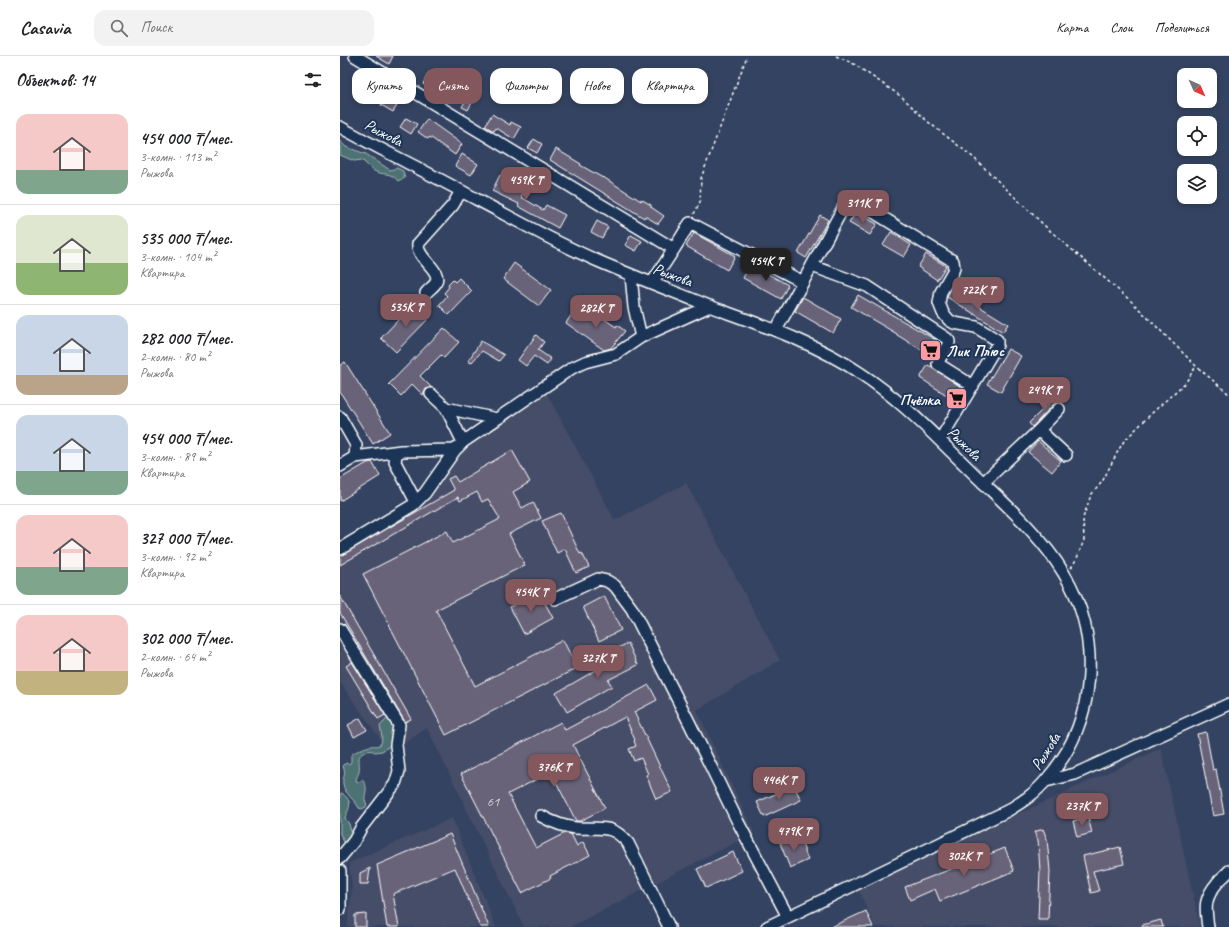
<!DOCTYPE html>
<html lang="ru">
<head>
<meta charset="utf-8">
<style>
	body { margin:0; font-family:Caveat,sans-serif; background:#f2f2f2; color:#202124; height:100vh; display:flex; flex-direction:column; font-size:15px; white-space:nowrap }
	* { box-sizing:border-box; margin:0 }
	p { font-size:13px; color:#757577 }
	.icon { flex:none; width:22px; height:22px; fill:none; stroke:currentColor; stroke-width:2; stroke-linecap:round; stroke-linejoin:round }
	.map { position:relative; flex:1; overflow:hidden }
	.side { display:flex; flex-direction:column; background:#fff; width:340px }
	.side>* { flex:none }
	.hud { position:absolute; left:12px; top:12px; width:380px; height:36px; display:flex; gap:8px }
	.needle { width:26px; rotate:135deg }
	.fabs { position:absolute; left:837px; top:12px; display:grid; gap:8px }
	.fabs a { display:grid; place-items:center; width:40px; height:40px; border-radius:8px; background:#fff; box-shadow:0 2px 6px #0003; font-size:20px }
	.price { position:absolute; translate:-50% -34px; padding:0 9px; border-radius:8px; background:#84575d; color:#fff; font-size:13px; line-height:26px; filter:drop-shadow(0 1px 2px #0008) }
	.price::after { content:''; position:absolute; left:50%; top:24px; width:12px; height:9px; margin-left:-6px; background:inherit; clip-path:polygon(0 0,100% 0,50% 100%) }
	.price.on { background:#222; color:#fff }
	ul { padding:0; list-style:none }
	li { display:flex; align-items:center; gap:12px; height:100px; padding:0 16px }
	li+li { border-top:1px solid #e0e0e0 }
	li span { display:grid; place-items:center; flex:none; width:112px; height:80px; border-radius:12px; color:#555 }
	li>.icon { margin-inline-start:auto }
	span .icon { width:48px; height:48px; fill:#fffc; stroke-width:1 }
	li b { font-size:17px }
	h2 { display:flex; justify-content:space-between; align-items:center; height:48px; padding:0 16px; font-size:17px }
	.pill { padding:0 14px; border-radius:12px; background:#fff; box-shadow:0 2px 6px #0003; font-size:14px; line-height:36px }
	.pill.on { background:#84575d; color:#fff }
	header { display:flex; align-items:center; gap:24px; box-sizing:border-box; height:56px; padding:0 20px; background:#fff; border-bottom:1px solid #e0e0e0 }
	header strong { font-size:19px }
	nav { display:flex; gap:22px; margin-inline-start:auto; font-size:14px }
	.search { width:280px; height:36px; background:#f2f2f2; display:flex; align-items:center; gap:10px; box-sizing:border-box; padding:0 14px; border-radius:12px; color:#757577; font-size:15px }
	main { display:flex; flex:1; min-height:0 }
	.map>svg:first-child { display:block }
	.built { fill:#444d68 }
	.green { fill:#4e7273; stroke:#a6b8b9 }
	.building { fill:#696479; stroke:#fff }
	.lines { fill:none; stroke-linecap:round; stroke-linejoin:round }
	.minor-casing { stroke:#fff; stroke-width:14 }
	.path { stroke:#fff; stroke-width:1.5; stroke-dasharray:3 3; stroke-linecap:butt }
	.minor { stroke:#1d3557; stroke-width:11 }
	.labels { text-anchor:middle; stroke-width:4; stroke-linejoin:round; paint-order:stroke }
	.number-label { font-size:14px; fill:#dad8de }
	.street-label { font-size:16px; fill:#fff; stroke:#1d3557 }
	.poi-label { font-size:16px; font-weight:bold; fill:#fff; stroke:#1d3557; text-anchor:start }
</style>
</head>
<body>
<header>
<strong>Casavia</strong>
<div class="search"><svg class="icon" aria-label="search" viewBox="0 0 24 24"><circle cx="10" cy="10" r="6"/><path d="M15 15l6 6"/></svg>Поиск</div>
<nav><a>Карта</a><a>Слои</a><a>Поделиться</a></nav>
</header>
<main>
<section class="side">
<h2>Объектов: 14<svg class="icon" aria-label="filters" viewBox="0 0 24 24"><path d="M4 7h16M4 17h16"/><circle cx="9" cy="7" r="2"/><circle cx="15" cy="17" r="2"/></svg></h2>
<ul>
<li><span style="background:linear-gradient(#f6c9c9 70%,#7fa58c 0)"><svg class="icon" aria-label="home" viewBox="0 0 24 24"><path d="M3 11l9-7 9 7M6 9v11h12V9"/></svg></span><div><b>454 000 ₸/мес.</b><p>3-комн. · 113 m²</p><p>Рыжова</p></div></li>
<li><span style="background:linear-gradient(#dfe7d0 60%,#8fb573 0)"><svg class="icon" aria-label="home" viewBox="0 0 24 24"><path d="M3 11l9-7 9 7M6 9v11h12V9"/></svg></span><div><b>535 000 ₸/мес.</b><p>3-комн. · 104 m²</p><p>Квартира</p></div></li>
<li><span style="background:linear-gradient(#c9d6e8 75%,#b9a48a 0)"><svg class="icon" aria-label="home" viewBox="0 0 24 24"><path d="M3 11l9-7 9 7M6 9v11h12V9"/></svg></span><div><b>282 000 ₸/мес.</b><p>2-комн. · 80 m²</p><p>Рыжова</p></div></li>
<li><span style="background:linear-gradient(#c9d6e8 70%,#7fa58c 0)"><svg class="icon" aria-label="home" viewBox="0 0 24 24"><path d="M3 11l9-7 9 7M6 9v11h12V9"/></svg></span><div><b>454 000 ₸/мес.</b><p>3-комн. · 89 m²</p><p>Квартира</p></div></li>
<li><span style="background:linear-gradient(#f6c9c9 65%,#7fa58c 0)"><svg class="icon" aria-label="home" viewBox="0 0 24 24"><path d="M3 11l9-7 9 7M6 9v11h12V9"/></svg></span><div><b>327 000 ₸/мес.</b><p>3-комн. · 92 m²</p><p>Квартира</p></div></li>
<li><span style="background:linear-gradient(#f6c9c9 70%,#c2b280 0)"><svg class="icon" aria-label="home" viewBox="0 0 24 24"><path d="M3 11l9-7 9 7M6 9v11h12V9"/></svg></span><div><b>302 000 ₸/мес.</b><p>2-комн. · 64 m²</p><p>Рыжова</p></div></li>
</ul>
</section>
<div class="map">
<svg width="889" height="871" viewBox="0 0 889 871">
	<rect width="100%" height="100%" fill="#344361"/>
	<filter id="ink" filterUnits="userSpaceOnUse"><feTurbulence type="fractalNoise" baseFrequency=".025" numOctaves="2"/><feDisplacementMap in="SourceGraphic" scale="8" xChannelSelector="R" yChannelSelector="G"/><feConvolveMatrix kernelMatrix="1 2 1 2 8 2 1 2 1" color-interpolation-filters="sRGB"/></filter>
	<g filter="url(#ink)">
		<!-- built -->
		<path class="built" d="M206 336 275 464 346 427 440 604 357 654 414 777 230 871H184L87 672 50 697 0 626V496L76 450 126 389Z
			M821 692 860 871H535L518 832Z
			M112 762 156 871H7L12 833 9 807Z"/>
		<!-- green -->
		<path class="green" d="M0 85 6 91 26 98 50 114 57 112 63 115 65 122 58 125C50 115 44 120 34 115 30 112 26 108 22 104L14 105 0 99Z
			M47 663H51C54 673 54 679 51 689L42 695 35 696C31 694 29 694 25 696 15 700 21 707 19 716 18 719 16 722 16 725L19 726 22 724C28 729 26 734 25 741 24 746 28 746 26 751L22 753 19 752C15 744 4 737 3 728 2 720 7 721 3 710L6 707 9 708 11 706V699C14 696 27 690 31 690 35 689 36 691 41 688L42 681 40 670Z
			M2 737C14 747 9 751 5 762L9 768 12 779 8 785 4 786 0 778V738Z"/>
		<!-- building -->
		<path class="building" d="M36 0H53L49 8Z
			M89 16 97 21 91 33 83 28Z
			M109 28 117 32 111 44 103 40Z
			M129 38 135 41 128 54 122 51Z
			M46 40 58 48 53 56 41 49Z
			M152 58 170 69 171 66 181 71 174 83 156 72 154 75 145 70Z
			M66 62 77 68 71 78 60 71Z
			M87 63 122 88 115 99 90 81 88 83 78 76Z
			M194 83 202 88 197 97 188 92Z
			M216 93 241 108 240 109 263 122V121L301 145V143L311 149V151L324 160 318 168 305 160 304 162 296 157 210 104Z
			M122 98 138 108 131 119 115 110Z
			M160 119 185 132 181 141 203 154 206 149 225 159 218 172 178 150 179 148 152 135Z
			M516 156 537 168 530 179 509 167Z
			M480 159 488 164 466 202 458 197Z
			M257 165 268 171 262 182 251 176Z
			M551 176 571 189 564 201 543 189Z
			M354 177 395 200 387 214 346 190Z
			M291 179 302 185 296 195 285 189Z
			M586 198 606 210 597 224 578 211Z
			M174 207 211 234 199 250 163 223Z
			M410 208 448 229 441 243 403 222Z
			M119 222 132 235 109 259 99 249 107 240 104 237 109 231 108 229 113 224 115 226Z
			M611 233 668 268 663 276 607 241Z
			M518 239 601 287 593 301 557 279V278L511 251Z
			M463 241 501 263 493 277 455 255Z
			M78 247 91 260 56 296 41 282 60 262 62 264Z
			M236 252 247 260 251 254 276 271 277 269 285 275 271 292 264 294 226 267Z
			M104 272 119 286 104 302 101 299 80 320 91 331 86 333 83 339 72 328 61 340 49 328Z
			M196 279 204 286 198 294 211 303 207 309 194 300 186 310 178 304Z
			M141 285 164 299 159 305 142 295 131 307 128 305Z
			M668 293 681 300 661 336 647 328Z
			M5 306 50 377 33 388 0 336V309Z
			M588 309 623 332 616 345 580 322Z
			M716 340 721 345 714 348 692 371 689 367Z
			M698 385 721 405 712 416 688 396Z
			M172 394 190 426 173 436 182 452 193 446 201 462 169 478 185 509 96 554 135 630 223 584 237 612 106 679 23 518 107 475 113 487 160 463 148 443 142 446 137 436 120 445 118 441 0 509V500L114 434 108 423 114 420 118 426Z
			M32 406 40 420 0 445V423L27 407Z
			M221 457 240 498 242 497 249 511 236 517 225 493 217 497 202 465Z
			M199 536 213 562 184 578 170 551Z
			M0 540 71 663 65 666 0 557Z
			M264 540 281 574 259 585 243 551Z
			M288 587 298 609 268 624 272 630 227 656 216 637 270 606 266 598Z
			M12 606 45 659 38 663 6 610Z
			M309 629 317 644 294 656 332 736 316 743 306 719 308 718 301 702 294 705 289 693 296 690 294 685 295 684 285 661 233 689 265 752 240 765H236L211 716 168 738 196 792 225 777 231 778 237 790 243 786 250 799 210 820 211 822 182 837 121 718 221 666 225 674Z
			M20 662 27 674 14 681 8 669Z
			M866 676 873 714 876 713 884 758 873 760 857 678Z
			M454 730 461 744 424 761 417 746Z
			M748 761 752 777 737 781 733 765Z
			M703 773 707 783 710 815 708 863H698L700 815 698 784 694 776Z
			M110 778 149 871H140L115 812 53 838 59 871H47L37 809Z
			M459 780 468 804 450 812 440 787Z
			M780 791 784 808 753 815 759 835 751 837 743 800Z
			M665 792 674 815 600 845 595 833 570 844 565 831Z
			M393 796 402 815 366 832 357 813Z
			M30 812 28 828H20V817Z
			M526 855 533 871H491Z
			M26 858V871H15V859Z
			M821 864 823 871H802V869Z"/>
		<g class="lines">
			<defs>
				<path id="minor" d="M15 0 334 193 350 167 463 226 436 274
					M0 71C45 96 91 118 136 143 176 164 216 187 258 205 295 221 332 235 369 250 421 269 474 286 520 317 560 343 593 378 627 411 660 444 699 476 723 516 763 580 757 666 707 723 696 737 682 746 667 755L427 871
					M472 210 527 230 606 282 609 285V287L599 304 598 308 633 330
					M291 219 294 251 301 281
					M463 226 503 152C508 145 512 144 519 147L613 205 614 212 613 215 601 236 599 247 603 257 609 264 614 267 636 271 657 284V289L600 384
					M312 227 334 193
					M86 237C88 234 93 231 95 228 104 214 76 203 78 188L113 149 121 135
					M91 338 106 352 123 386
					M106 352 157 363
					M0 361 16 389 15 401
					M699 374 719 353
					M0 410 15 401 61 395
					M643 427 699 374 726 399
					M76 446 55 406 56 399 61 395 115 394
					M0 493 73 449 85 437 115 394 123 386 232 312 245 306 276 298 301 281 370 250
					M215 543 258 523 267 525 275 530 292 553 350 668 398 766 448 861
					M0 573 59 669 56 689 59 715 55 728 21 772 14 785 0 802
					M706 725 735 718 889 648
					M201 760C212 766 224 771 236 772 260 774 270 766 288 787L329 871
					M0 815V853
					M868 871C865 851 864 842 878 826 881 822 886 819 889 815"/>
			</defs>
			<!-- minor casing -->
			<use href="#minor" class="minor-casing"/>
			<!-- path -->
			<path class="path" d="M496 0 514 8 562 41 587 65 634 102 707 172 792 246 856 310 889 338
				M354 158 360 146 361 122 407 0
				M731 512 737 502 744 484 743 462 751 439 762 426 778 395 784 385 812 357 846 326 856 310"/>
			<!-- minor -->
			<use href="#minor" class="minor"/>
		</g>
	</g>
	<!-- icons -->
	<defs>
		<symbol id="supermarket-square" viewBox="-11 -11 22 22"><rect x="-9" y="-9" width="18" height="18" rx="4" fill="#ff9aa2" stroke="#1d3557"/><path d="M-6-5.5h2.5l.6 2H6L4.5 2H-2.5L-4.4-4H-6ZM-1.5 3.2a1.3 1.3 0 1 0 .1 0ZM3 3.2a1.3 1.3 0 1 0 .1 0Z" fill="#111"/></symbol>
	</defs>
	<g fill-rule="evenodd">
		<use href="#supermarket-square" x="578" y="282" width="25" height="25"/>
		<use href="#supermarket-square" x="604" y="330" width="25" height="25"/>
	</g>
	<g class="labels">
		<!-- number labels -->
		<g class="number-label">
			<text x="153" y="750">61</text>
		</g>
		<!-- street labels -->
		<g class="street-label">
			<text transform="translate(44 76) rotate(28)" y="6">Рыжова</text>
			<text transform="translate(333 218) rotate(21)" y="6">Рыжова</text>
			<text transform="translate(625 387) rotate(45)" y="6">Рыжова</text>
			<text transform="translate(705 695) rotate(-57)" y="6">Рыжова</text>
		</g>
		<!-- poi labels -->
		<g class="poi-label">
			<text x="606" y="300">Лик Плюс</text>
			<text x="600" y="349" text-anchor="end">Пчёлка</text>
		</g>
	</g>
</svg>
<div class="fabs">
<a><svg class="needle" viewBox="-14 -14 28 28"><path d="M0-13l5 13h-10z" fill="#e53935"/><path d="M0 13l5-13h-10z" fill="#757577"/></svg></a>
<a><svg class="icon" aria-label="locate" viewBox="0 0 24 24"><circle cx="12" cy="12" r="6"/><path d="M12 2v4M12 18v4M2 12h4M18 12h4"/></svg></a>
<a><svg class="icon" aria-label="layers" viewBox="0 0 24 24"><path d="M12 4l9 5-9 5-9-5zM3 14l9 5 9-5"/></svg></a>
</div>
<b class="price" style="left:186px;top:145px">459K ₸</b>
<b class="price" style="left:523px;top:168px">311K ₸</b>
<b class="price on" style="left:426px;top:226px">454K ₸</b>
<b class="price" style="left:638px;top:255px">722K ₸</b>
<b class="price" style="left:66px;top:272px">535K ₸</b>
<b class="price" style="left:256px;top:273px">282K ₸</b>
<b class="price" style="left:704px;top:355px">249K ₸</b>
<b class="price" style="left:191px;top:557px">454K ₸</b>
<b class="price" style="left:258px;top:623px">327K ₸</b>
<b class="price" style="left:214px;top:732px">376K ₸</b>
<b class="price" style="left:439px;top:745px">446K ₸</b>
<b class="price" style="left:742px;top:771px">237K ₸</b>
<b class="price" style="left:454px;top:796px">479K ₸</b>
<b class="price" style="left:624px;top:821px">302K ₸</b>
<div class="hud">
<a class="pill">Купить</a>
<a class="pill on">Снять</a>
<a class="pill">Фильтры</a>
<a class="pill">Новое</a>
<a class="pill">Квартира</a>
</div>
</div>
</main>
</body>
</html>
